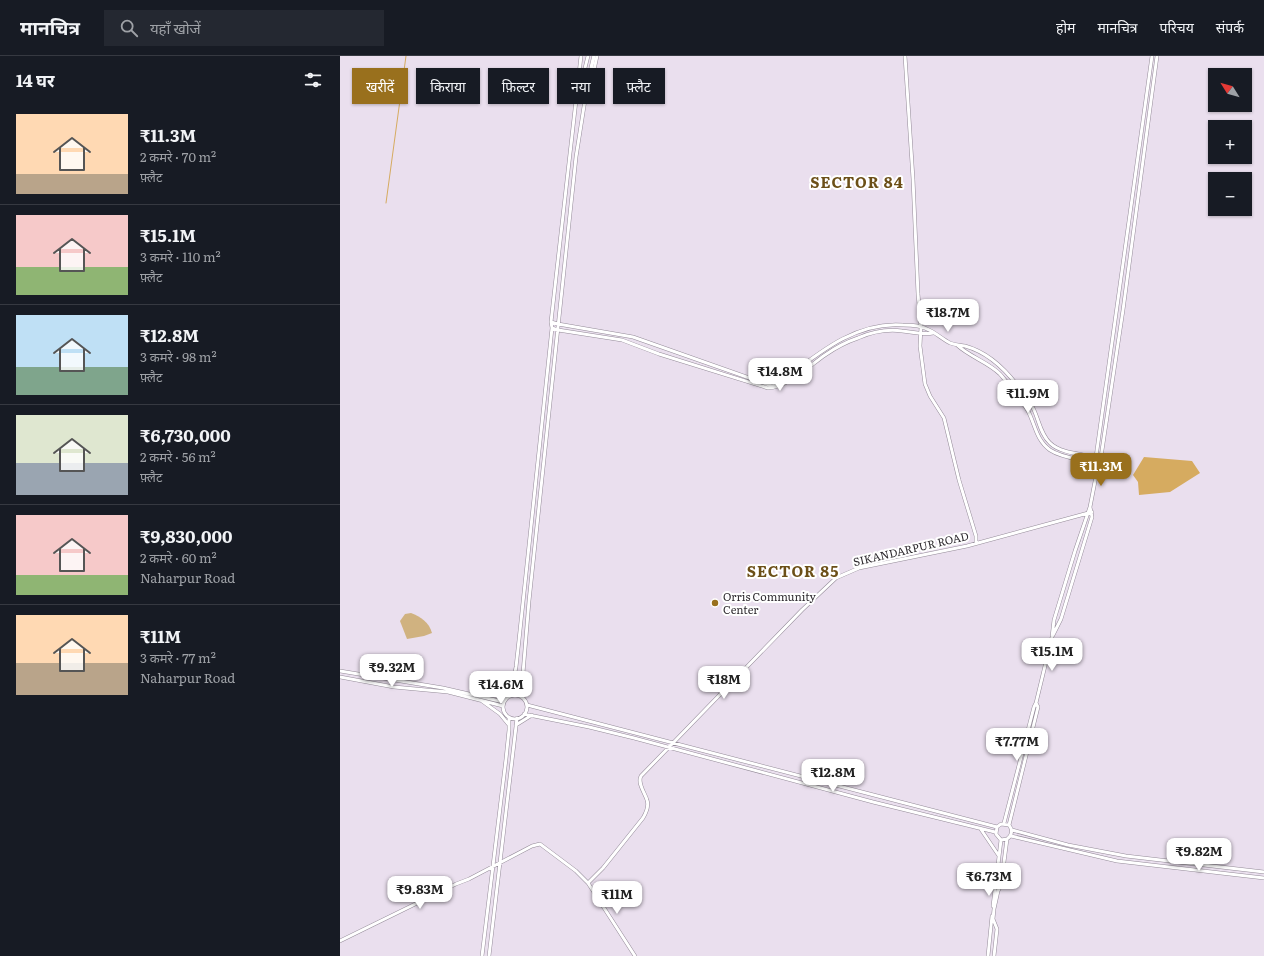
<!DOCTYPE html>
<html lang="hi">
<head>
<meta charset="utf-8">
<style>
	body { margin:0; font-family:Literata,"Noto Sans Devanagari",serif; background:#242831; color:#f1f3f6; height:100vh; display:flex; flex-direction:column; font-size:15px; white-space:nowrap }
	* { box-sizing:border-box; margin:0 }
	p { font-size:13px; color:#9ea1a6 }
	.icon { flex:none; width:22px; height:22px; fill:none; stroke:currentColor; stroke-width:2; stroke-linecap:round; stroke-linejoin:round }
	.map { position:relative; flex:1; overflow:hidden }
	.panel { display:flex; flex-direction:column; background:#171b24; width:340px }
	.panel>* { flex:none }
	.guide { position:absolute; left:12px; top:12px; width:380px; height:36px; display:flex; gap:8px }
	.needle { width:26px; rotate:307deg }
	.buttons { position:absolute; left:868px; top:12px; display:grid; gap:8px }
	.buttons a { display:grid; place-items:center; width:44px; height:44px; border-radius:0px; background:#171b24; box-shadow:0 1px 3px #0004; font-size:20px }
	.price { position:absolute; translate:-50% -34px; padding:0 9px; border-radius:8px; background:#fff; color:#222; font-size:13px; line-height:26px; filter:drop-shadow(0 1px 2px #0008) }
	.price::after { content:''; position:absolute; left:50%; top:24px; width:12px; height:9px; margin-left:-6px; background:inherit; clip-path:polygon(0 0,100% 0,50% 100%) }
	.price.active { background:#99701d; color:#fff }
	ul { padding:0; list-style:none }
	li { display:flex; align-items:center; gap:12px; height:100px; padding:0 16px }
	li+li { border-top:1px solid #363941 }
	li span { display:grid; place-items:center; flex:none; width:112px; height:80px; border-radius:0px; color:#555 }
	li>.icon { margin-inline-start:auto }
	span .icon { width:48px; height:48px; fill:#fffc; stroke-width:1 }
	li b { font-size:17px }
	h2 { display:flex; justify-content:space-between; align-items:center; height:48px; padding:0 16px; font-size:17px }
	.pill { padding:0 14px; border-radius:0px; background:#171b24; box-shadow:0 1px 3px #0004; font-size:14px; line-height:36px }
	.pill.active { background:#99701d; color:#fff }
	header { display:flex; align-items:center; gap:24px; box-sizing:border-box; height:56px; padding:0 20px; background:#171b24; border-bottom:1px solid #363941 }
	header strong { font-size:19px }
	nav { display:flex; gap:22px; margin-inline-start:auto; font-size:14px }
	.search { width:280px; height:36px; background:#242831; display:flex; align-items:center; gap:10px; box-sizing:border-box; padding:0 14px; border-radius:0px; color:#9ea1a6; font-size:15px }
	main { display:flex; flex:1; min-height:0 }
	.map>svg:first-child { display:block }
	.green { fill:#d0b280 }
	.water { fill:#d6ab60 }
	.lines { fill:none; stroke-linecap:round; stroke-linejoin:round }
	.stream { stroke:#d6ab60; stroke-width:1 }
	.tertiary-casing { stroke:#948b98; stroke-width:4 }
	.trunk-casing { stroke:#948b98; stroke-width:4.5 }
	.tertiary { stroke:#fff; stroke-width:3 }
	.trunk { stroke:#fff; stroke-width:3.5 }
	.poi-dot { fill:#99701d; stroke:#fff; stroke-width:1.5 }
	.labels { text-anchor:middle; stroke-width:4; stroke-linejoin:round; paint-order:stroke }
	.street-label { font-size:11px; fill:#2e2a2f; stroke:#fff }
	.poi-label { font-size:11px; fill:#2e2a2f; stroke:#fff; text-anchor:start }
	.district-label { font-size:15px; font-weight:bold; letter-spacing:1px; fill:#6c4f18; stroke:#fff }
</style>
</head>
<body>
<header>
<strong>मानचित्र</strong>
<div class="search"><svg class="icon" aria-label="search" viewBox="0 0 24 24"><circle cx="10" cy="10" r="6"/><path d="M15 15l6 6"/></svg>यहाँ खोजें</div>
<nav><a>होम</a><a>मानचित्र</a><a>परिचय</a><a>संपर्क</a></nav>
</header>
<main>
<section class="panel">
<h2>14 घर<svg class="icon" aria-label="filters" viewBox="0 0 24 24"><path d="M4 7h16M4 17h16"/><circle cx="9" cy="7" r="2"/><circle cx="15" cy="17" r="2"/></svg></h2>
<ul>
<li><span style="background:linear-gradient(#ffd9b3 75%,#b9a48a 0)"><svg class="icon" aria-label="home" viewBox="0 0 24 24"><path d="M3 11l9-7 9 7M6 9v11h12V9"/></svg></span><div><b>₹11.3M</b><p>2 कमरे · 70 m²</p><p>फ़्लैट</p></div></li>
<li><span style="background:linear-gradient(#f6c9c9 65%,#8fb573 0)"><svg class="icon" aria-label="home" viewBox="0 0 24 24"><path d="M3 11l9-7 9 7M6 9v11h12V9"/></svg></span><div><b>₹15.1M</b><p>3 कमरे · 110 m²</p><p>फ़्लैट</p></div></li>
<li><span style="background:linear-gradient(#bfe0f5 65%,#7fa58c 0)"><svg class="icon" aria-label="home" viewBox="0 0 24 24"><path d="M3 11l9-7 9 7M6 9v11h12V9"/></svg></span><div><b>₹12.8M</b><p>3 कमरे · 98 m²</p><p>फ़्लैट</p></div></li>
<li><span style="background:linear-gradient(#dfe7d0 60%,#9aa5b1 0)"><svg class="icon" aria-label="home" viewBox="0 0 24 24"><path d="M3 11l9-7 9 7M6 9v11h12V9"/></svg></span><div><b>₹6,730,000</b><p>2 कमरे · 56 m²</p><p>फ़्लैट</p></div></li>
<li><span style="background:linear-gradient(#f6c9c9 75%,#8fb573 0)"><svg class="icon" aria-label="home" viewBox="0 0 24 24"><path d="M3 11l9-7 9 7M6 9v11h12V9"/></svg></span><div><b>₹9,830,000</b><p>2 कमरे · 60 m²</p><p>Naharpur Road</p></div></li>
<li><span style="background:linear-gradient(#ffd9b3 60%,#b9a48a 0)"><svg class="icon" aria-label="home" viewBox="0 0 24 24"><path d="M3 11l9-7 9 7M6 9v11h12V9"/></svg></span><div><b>₹11M</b><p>3 कमरे · 77 m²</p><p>Naharpur Road</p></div></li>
</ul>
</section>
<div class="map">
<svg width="924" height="900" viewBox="0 0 924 900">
	<rect width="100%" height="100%" fill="#eadfee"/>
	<!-- green -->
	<path class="green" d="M71 557C81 561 89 566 92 577L84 580 67 583 60 565 65 558Z"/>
	<!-- water -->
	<path class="water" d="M804 401 852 405 860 417 830 436 799 439 798 426 793 419Z"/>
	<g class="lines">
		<!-- stream -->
		<path class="stream" d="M46 147 66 0"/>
		<defs>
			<path id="tertiary" d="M248 0 245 12 248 23
				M565 0 573 123 578 238 581 271 580 290 585 328 590 340 604 362 619 424 636 480V487
				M211 266 218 268 293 281 432 330 438 328C475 300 514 265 563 269 571 269 580 269 587 273 595 276 602 283 610 287 615 289 620 289 625 290 647 296 664 312 677 329 684 337 690 345 694 354 699 365 701 379 710 387 720 397 741 398 755 401
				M212 272 218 274 282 284 319 298 428 332C448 331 469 310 485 299 495 292 506 286 518 282 532 276 547 273 562 275 573 276 583 279 593 277
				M617 289C630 301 648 306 660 318 670 330 680 341 688 355 695 368 696 384 710 394 722 402 740 403 754 407
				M753.5 405a4.5 4.5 0 1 1 9 0a4.5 4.5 0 1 1-9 0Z
				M756 401 812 0
				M761 401 783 254 817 0
				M713 579 721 563 752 461 750 451
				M0 615 103 632 164 646
				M0 621 54 631 108 636 163 650
				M163 651a12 12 0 1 1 24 0a12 12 0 1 1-24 0Z
				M141 640 163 633 172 627
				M170 640 176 611 179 584 212 272 211 266 241 0
				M181 641 189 545 236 101 248 25 254 14 257 0
				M142 645 160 658 169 669
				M187 649 657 771
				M184 658 249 671 294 682 533 746 655 776
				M176 669 192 659
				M664 767 694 651 696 647 712 581 714 564 735 495 750 451 758 410
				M669 769 698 651 696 647
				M640 772 659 800
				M672 774 728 789 786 800 924 816
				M671 780 777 805 924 822
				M248 827 263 812 303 762C306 757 309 750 307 744 305 737 297 727 301 720L462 554 496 522 519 512 627 490 752 456
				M653 850 661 784
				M0 885 116 828 129 823 192 790 200 788 236 815 248 827 295 900
				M142 900 166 703 169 674V661
				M149 900 177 662
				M648 900 652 860
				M654 900 657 873 653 863 654 853 658 835 661 829 667 783C672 780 673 774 669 769L661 768 657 771 656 778 661 784 667 783"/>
			<path id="trunk" d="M248 25 254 0"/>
		</defs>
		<!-- tertiary casing -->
		<use href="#tertiary" class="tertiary-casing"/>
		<!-- trunk casing -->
		<use href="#trunk" class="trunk-casing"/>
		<!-- tertiary -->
		<use href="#tertiary" class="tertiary"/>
		<!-- trunk -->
		<use href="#trunk" class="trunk"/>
	</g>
	<!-- markers -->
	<circle class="poi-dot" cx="375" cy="547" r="4"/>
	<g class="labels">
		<!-- street labels -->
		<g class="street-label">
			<text transform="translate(571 493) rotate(-13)" y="4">SIKANDARPUR ROAD</text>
		</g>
		<!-- poi labels -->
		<g class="poi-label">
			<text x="383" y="545">Orris Community<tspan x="383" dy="13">Center</tspan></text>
		</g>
		<!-- district labels -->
		<g class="district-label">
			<text x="517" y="132">SECTOR 84</text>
			<text x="453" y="521">SECTOR 85</text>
		</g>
	</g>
</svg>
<div class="buttons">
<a><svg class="needle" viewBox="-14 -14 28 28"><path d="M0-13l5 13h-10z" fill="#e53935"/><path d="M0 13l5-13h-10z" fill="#9ea1a6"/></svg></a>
<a>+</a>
<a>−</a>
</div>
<b class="price" style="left:608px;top:277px">₹18.7M</b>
<b class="price" style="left:440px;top:336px">₹14.8M</b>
<b class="price" style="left:688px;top:358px">₹11.9M</b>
<b class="price active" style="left:761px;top:431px">₹11.3M</b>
<b class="price" style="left:712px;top:616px">₹15.1M</b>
<b class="price" style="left:52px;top:632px">₹9.32M</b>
<b class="price" style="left:384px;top:644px">₹18M</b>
<b class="price" style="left:161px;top:649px">₹14.6M</b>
<b class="price" style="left:677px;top:706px">₹7.77M</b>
<b class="price" style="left:493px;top:737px">₹12.8M</b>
<b class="price" style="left:859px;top:816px">₹9.82M</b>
<b class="price" style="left:649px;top:841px">₹6.73M</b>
<b class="price" style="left:80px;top:854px">₹9.83M</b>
<b class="price" style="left:277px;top:859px">₹11M</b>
<div class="guide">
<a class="pill active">खरीदें</a>
<a class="pill">किराया</a>
<a class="pill">फ़िल्टर</a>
<a class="pill">नया</a>
<a class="pill">फ़्लैट</a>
</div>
</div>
</main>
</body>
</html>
